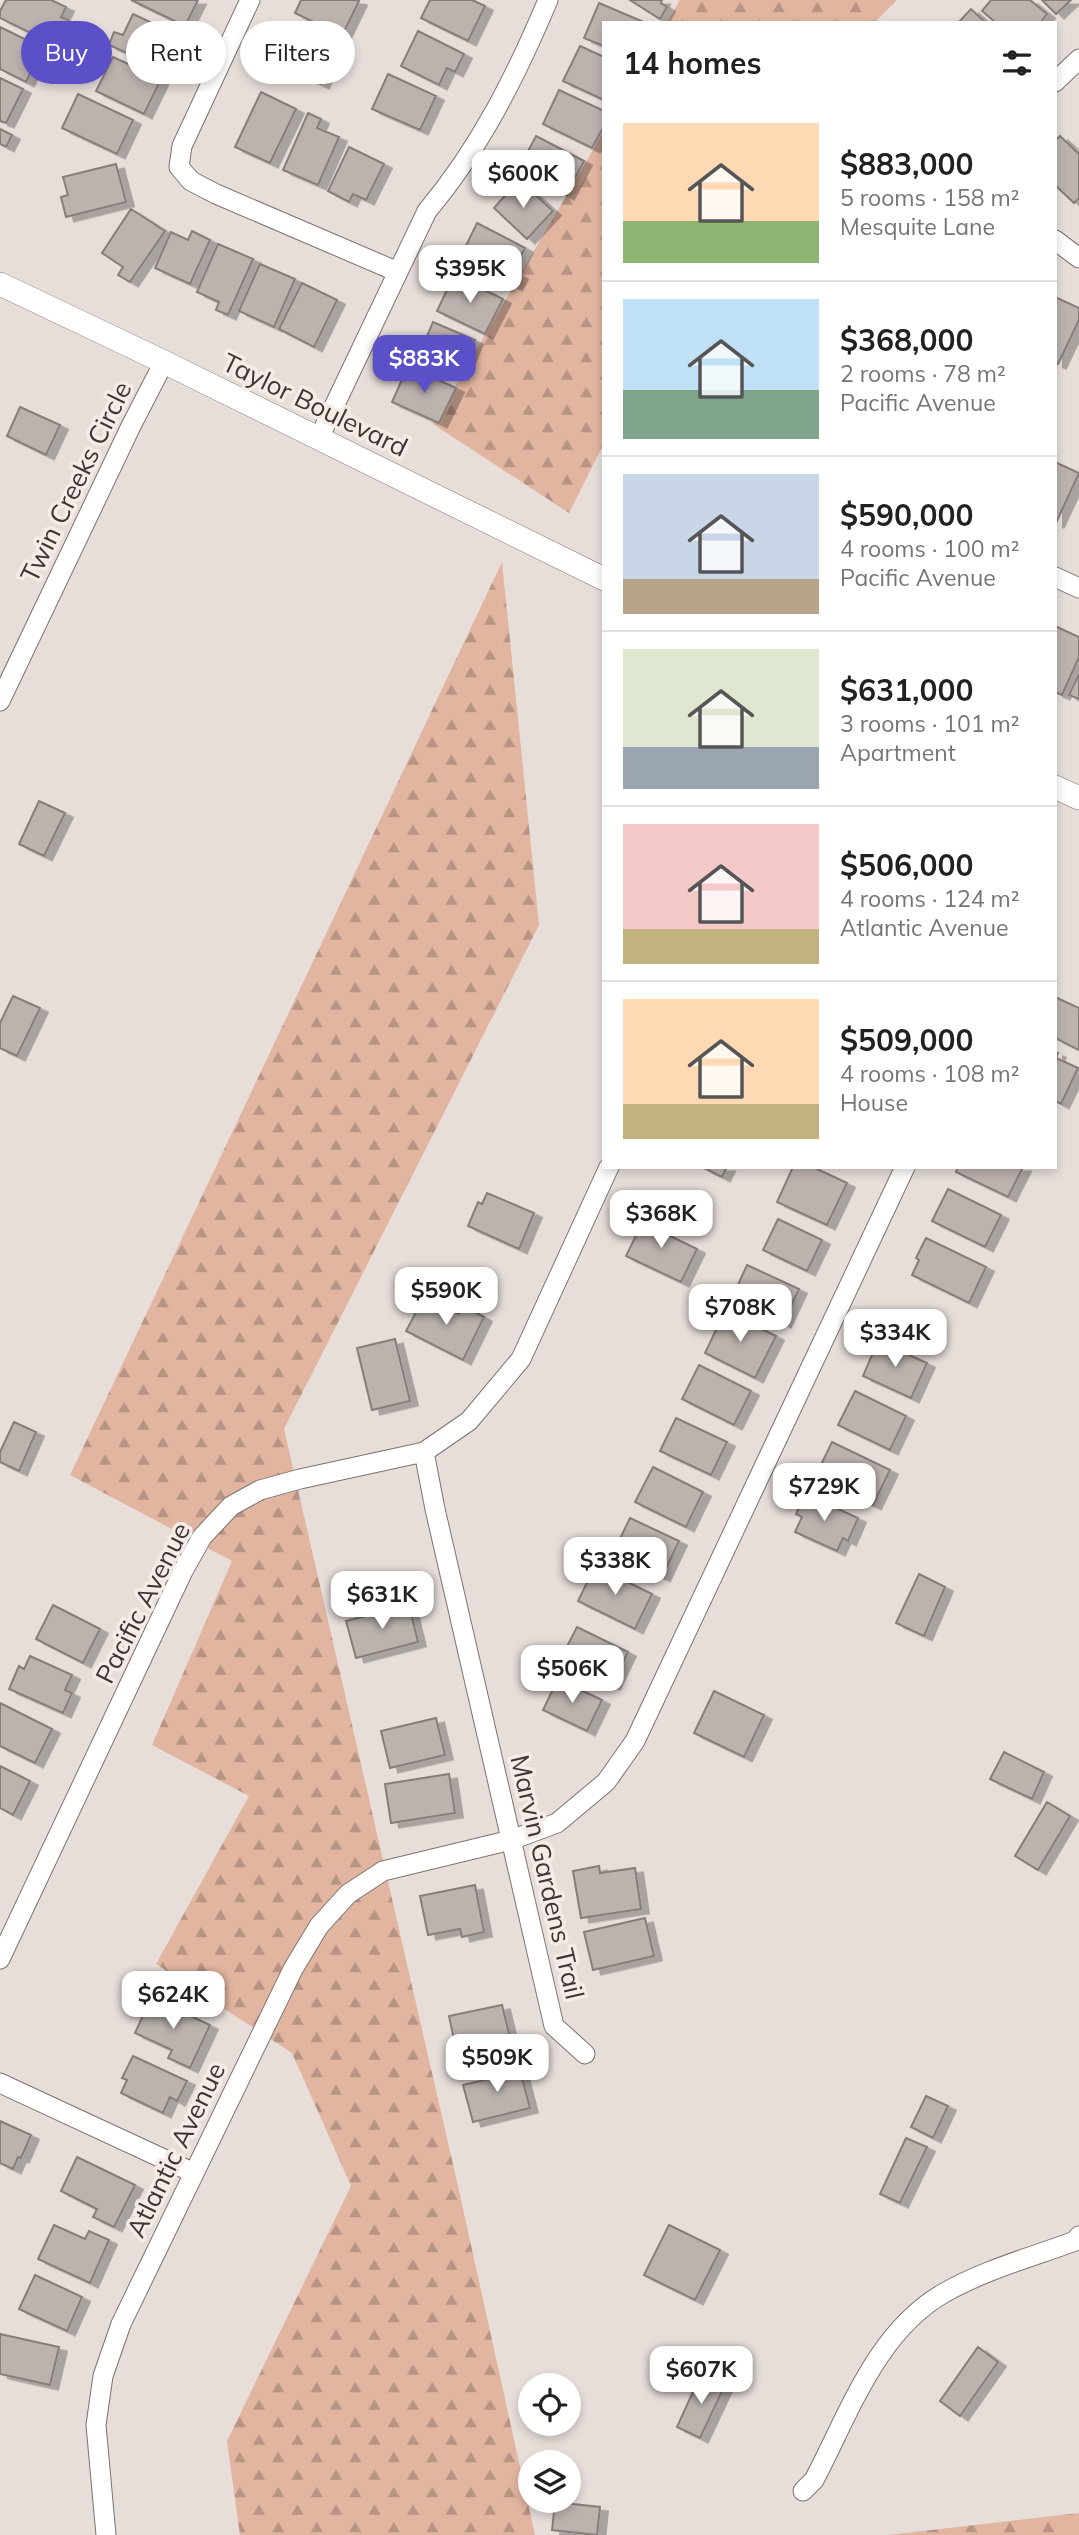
<!DOCTYPE html>
<html lang="en">
<head>
<meta charset="utf-8">
<style>
	body { margin:0; font-family:Mulish,sans-serif; background:#f6f6f6; color:#202124; height:100vh; display:flex; flex-direction:column; font-size:26px; white-space:nowrap }
	* { box-sizing:border-box; margin:0 }
	p { font-size:23px; color:#757577 }
	.icon { flex:none; width:38px; height:38px; fill:none; stroke:currentColor; stroke-width:2; stroke-linecap:round; stroke-linejoin:round }
	.map { position:relative; flex:1; overflow:hidden }
	.drawer { position:absolute; left:602px; top:21px; width:455px; height:1148px; display:flex; flex-direction:column; background:#fff; border-radius:0px; box-shadow:0 4px 10px #0003 }
	.drawer>* { flex:none }
	.hud { position:absolute; left:21px; top:21px; width:476px; height:63px; display:flex; gap:14px }
	.fabs { position:absolute; left:518px; top:2373px; display:grid; gap:14px }
	.fabs a { display:grid; place-items:center; width:63px; height:63px; border-radius:50%; background:#fff; box-shadow:0 4px 10px #0003; font-size:35px }
	.price { position:absolute; translate:-50% -60px; padding:0 16px; border-radius:14px; background:#fff; color:#222; font-size:23px; line-height:46px; filter:drop-shadow(0 2px 4px #0008) }
	.price::after { content:''; position:absolute; left:50%; top:42px; width:21px; height:16px; margin-left:-10px; background:inherit; clip-path:polygon(0 0,100% 0,50% 100%) }
	.price.on { background:#5c50c9; color:#fff }
	ul { padding:0; list-style:none }
	li { display:flex; align-items:center; gap:21px; height:175px; padding:0 21px }
	li+li { border-top:2px solid #e0e0e0 }
	li span { display:grid; place-items:center; flex:none; width:196px; height:140px; border-radius:0px; color:#555 }
	li>.icon { margin-inline-start:auto }
	span .icon { width:84px; height:84px; fill:#fffc; stroke-width:1 }
	li b { font-size:30px }
	h2 { display:flex; justify-content:space-between; align-items:center; height:84px; padding:0 21px; font-size:30px }
	.tag { padding:0 24px; border-radius:32px; background:#fff; box-shadow:0 4px 10px #0003; font-size:24px; line-height:63px }
	.tag.on { background:#5c50c9; color:#fff }
	.map>svg:first-child { display:block }
	.forest { fill:url(#forest-firs) }
	.building { fill:#bcb3af; stroke:#877e7b; stroke-width:2; filter:url(#shadow) }
	.lines { fill:none; stroke-linecap:round; stroke-linejoin:round }
	.minor-casing { stroke:#7b736f; stroke-width:21 }
	.tertiary-casing { stroke:#7b736f; stroke-width:24 }
	.minor { stroke:#fff; stroke-width:19 }
	.tertiary { stroke:#fff; stroke-width:23 }
	.labels { text-anchor:middle; stroke-width:7; stroke-linejoin:round; paint-order:stroke }
	.street-label { font-size:26px; fill:#3b3735; stroke:#f5ebe7 }
</style>
</head>
<body>
<div class="map">
<svg width="1079" height="2535" viewBox="0 0 1079 2535">
	<defs>
		<pattern id="forest-firs" width="22" height="20" patternUnits="userSpaceOnUse" patternTransform="scale(1.75)"><rect width="22" height="20" fill="#e2b5a1"/><path d="M5 1l3.5 6h-7zM16 11l3.5 6h-7z" fill="#b89484"/></pattern>
		<filter id="shadow"><feDropShadow dx="8" dy="4.5" stdDeviation="0" flood-color="#0004"/></filter>
	</defs>
	<rect width="100%" height="100%" fill="#e7deda"/>
	<!-- forest -->
	<path class="forest" d="M680 0H897L874 23H667Z
		M604 131V443L569 513 433 424Z
		M502 562 539 925 284 1429 458 2186 535 2535H240L227 2441 351 2186 292 2053 156 1964 249 1796 152 1745 232 1561 70 1475Z
		M1079 2513V2535H888Z"/>
	<!-- building -->
	<path class="building" d="M6 0H51L66 7 61 17 68 20 55 45 0 18V11Z
		M131 0H198L185 26Z
		M301 0H356L359 1 342 36 295 13Z
		M430 0H472L485 6 468 41 421 18Z
		M630 0H662L661 3 667 7 660 19Z
		M991 0H1030L1047 14 1040 23H996L982 11Z
		M1042 0H1071L1056 14Z
		M599 3 646 23H604V46L584 38Z
		M971 9 986 23H958Z
		M133 14 180 36 165 70 109 45 114 32 123 35Z
		M288 24 338 47 321 84 271 61Z
		M0 27 51 52 46 63 37 59 26 82 0 69Z
		M418 31 464 54 455 72 447 68 439 85 401 66Z
		M580 46 604 57V100L563 81Z
		M113 57 161 79 144 114 96 91Z
		M388 74 436 96 420 130 372 109Z
		M0 78 23 89 6 123 0 121Z
		M559 90 604 111V126L592 148 543 124Z
		M261 92 296 109 270 163 235 147Z
		M78 94 133 120 117 154 62 128Z
		M308 113 321 119 317 128 339 137 318 185 283 170Z
		M0 129 12 135 6 147 0 144Z
		M536 136 584 161 566 195 518 170Z
		M1060 136 1079 154V198L1074 203 1055 185V141Z
		M349 147 384 164 366 200 353 194 349 202 328 191Z
		M116 164 126 202 66 217 61 197 68 195 63 177Z
		M519 180 553 211 527 239 494 208Z
		M131 209 165 231 130 282 118 275 123 267 102 253Z
		M477 223 525 248 513 271 520 275 514 286 460 258Z
		M192 231 210 240 190 284 155 268 171 232 188 240Z
		M218 244 253 259 228 315 216 310 219 302 197 292Z
		M260 264 295 279 274 327 239 311Z
		M454 275 503 299 485 334 437 311Z
		M302 283 337 300 314 347 279 329Z
		M1055 297 1079 308V320L1058 364 1055 363Z
		M433 322 475 340 460 375 418 357Z
		M408 366 456 388 439 423 392 402Z
		M20 407 60 425 46 455 7 436Z
		M1055 462 1079 473 1056 523H1055Z
		M1055 626 1079 637V657L1062 695 1055 692Z
		M1079 674V699L1069 695Z
		M39 801 65 813 44 856 19 844Z
		M13 996 40 1008 17 1056 0 1048V1023Z
		M1055 997 1079 1008V1050L1055 1038Z
		M1055 1052 1058 1053 1056 1058 1078 1068 1061 1104 1055 1101Z
		M702 1167H727L722 1177Z
		M793 1167H813L847 1183 827 1225 777 1202Z
		M958 1167H1023L1008 1197 956 1172Z
		M948 1189 1001 1215 985 1247 932 1221Z
		M487 1193 534 1213 519 1249 468 1226 478 1202 482 1204Z
		M646 1215 663 1223 660 1231 697 1249 681 1282 626 1256Z
		M778 1219 822 1240 807 1271 763 1250Z
		M926 1238 986 1267 969 1303 912 1275 919 1260 916 1258Z
		M747 1265 799 1289 783 1323 731 1300Z
		M424 1297 459 1314 463 1306 484 1317 463 1360 406 1331Z
		M725 1311 776 1336 755 1378 705 1353Z
		M395 1339 410 1401 372 1410 357 1348Z
		M878 1341 927 1363 911 1398 863 1376Z
		M699 1365 751 1391 734 1425 682 1399Z
		M855 1391 906 1416 890 1450 838 1425Z
		M676 1418 727 1442 711 1475 660 1451Z
		M14 1422 36 1432 19 1471 0 1462V1452Z
		M832 1442 890 1470 873 1505 815 1477Z
		M653 1467 703 1492 686 1527 635 1502Z
		M805 1494 858 1518 848 1541 843 1538 837 1551 795 1532 802 1517 796 1514Z
		M630 1518 679 1541 662 1577 613 1553Z
		M595 1566 652 1594 635 1629 578 1601Z
		M919 1574 945 1587 924 1636 896 1623Z
		M53 1605 100 1629 83 1663 36 1639Z
		M409 1605 418 1642 356 1658 346 1621Z
		M577 1627 628 1652 612 1685 560 1660Z
		M30 1656 72 1675 65 1690 72 1693 63 1713 9 1689 19 1666 24 1669Z
		M558 1679 602 1700 587 1731 543 1710Z
		M714 1691 764 1715 744 1757 694 1733Z
		M0 1703 52 1729 35 1763 0 1746Z
		M436 1718 445 1755 390 1768 381 1731Z
		M1004 1752 1044 1772 1032 1799 990 1779Z
		M0 1766 30 1781 13 1815 0 1808Z
		M449 1774 455 1813 391 1823 385 1784Z
		M1047 1802 1070 1816 1038 1870 1015 1856Z
		M599 1866 600 1873 635 1868 641 1909 581 1918 573 1871Z
		M475 1885 484 1932 462 1937 460 1929 428 1935 420 1896Z
		M645 1918 654 1956 593 1970 584 1932Z
		M151 1998 210 2025 190 2068 168 2058 172 2050 135 2033Z
		M502 2005 513 2050 491 2055 489 2047 457 2054 449 2016Z
		M133 2056 187 2081 177 2101 170 2097 163 2113 121 2093 127 2080 122 2078Z
		M518 2063 530 2108 473 2122 463 2085 497 2077 494 2068Z
		M926 2096 948 2106 933 2138 911 2127Z
		M0 2121 31 2135 21 2158 18 2157 13 2169 0 2163Z
		M906 2138 927 2147 900 2203 880 2194Z
		M77 2157 135 2185 114 2227 93 2217 97 2209 61 2191Z
		M54 2225 85 2239 89 2231 109 2240 90 2283 38 2259Z
		M669 2225 720 2250 695 2300 644 2275Z
		M35 2275 82 2297 67 2331 19 2309Z
		M0 2334 59 2347 50 2385 0 2374Z
		M978 2347 998 2362 960 2416 940 2401Z
		M701 2374 725 2385 700 2438 677 2427Z
		M555 2502 600 2507 597 2535 552 2530Z"/>
	<g class="lines">
		<defs>
			<path id="minor" d="M250 0 182 146 179 167 191 181 216 194 398 272
				M1055 82 1079 59
				M1055 240 1079 258
				M319 438 427 211C480 148 516 76 548 0
				M1055 577 1079 588
				M0 701 131 426 164 362
				M424 1452 435 1509 554 2026 585 2054
				M0 1959 183 1571 202 1537 231 1506 260 1490 300 1479 424 1452 469 1421 521 1359 609 1167
				M0 2083 194 2173
				M803 2491 814 2480C849 2414 876 2332 944 2293 984 2270 1032 2257 1075 2241L1079 2236
				M106 2535 96 2425 103 2376 121 2324 293 1969 319 1926 348 1894 383 1871 511 1840 557 1823 606 1782 635 1741 905 1167"/>
			<path id="tertiary" d="M0 284 164 362 604 579
				M1055 787 1079 798"/>
		</defs>
		<!-- minor casing -->
		<use href="#minor" class="minor-casing"/>
		<!-- tertiary casing -->
		<use href="#tertiary" class="tertiary-casing"/>
		<!-- minor -->
		<use href="#minor" class="minor"/>
		<!-- tertiary -->
		<use href="#tertiary" class="tertiary"/>
	</g>
	<g class="labels">
		<!-- street labels -->
		<g class="street-label">
			<text transform="translate(315 405) rotate(26)" y="9">Taylor Boulevard</text>
			<text transform="translate(76 482) rotate(-64)" y="9">Twin Creeks Circle</text>
			<text transform="translate(143 1603) rotate(-63)" y="9">Pacific Avenue</text>
			<text transform="translate(547 1877) rotate(77)" y="9">Marvin Gardens Trail</text>
			<text transform="translate(176 2150) rotate(-64)" y="9">Atlantic Avenue</text>
		</g>
	</g>
</svg>
<div class="fabs">
<a><svg class="icon" aria-label="locate" viewBox="0 0 24 24"><circle cx="12" cy="12" r="6"/><path d="M12 2v4M12 18v4M2 12h4M18 12h4"/></svg></a>
<a><svg class="icon" aria-label="layers" viewBox="0 0 24 24"><path d="M12 4l9 5-9 5-9-5zM3 14l9 5 9-5"/></svg></a>
</div>
<b class="price" style="left:523px;top:210px">$600K</b>
<b class="price" style="left:470px;top:305px">$395K</b>
<b class="price on" style="left:424px;top:395px">$883K</b>
<b class="price" style="left:661px;top:1250px">$368K</b>
<b class="price" style="left:446px;top:1327px">$590K</b>
<b class="price" style="left:740px;top:1344px">$708K</b>
<b class="price" style="left:895px;top:1369px">$334K</b>
<b class="price" style="left:824px;top:1523px">$729K</b>
<b class="price" style="left:615px;top:1597px">$338K</b>
<b class="price" style="left:382px;top:1631px">$631K</b>
<b class="price" style="left:572px;top:1705px">$506K</b>
<b class="price" style="left:173px;top:2031px">$624K</b>
<b class="price" style="left:497px;top:2094px">$509K</b>
<b class="price" style="left:701px;top:2406px">$607K</b>
<div class="hud">
<a class="tag on">Buy</a>
<a class="tag">Rent</a>
<a class="tag">Filters</a>
</div>
<section class="drawer">
<h2>14 homes<svg class="icon" aria-label="filters" viewBox="0 0 24 24"><path d="M4 7h16M4 17h16"/><circle cx="9" cy="7" r="2"/><circle cx="15" cy="17" r="2"/></svg></h2>
<ul>
<li><span style="background:linear-gradient(#ffd9b3 70%,#8fb573 0)"><svg class="icon" aria-label="home" viewBox="0 0 24 24"><path d="M3 11l9-7 9 7M6 9v11h12V9"/></svg></span><div><b>$883,000</b><p>5 rooms · 158 m²</p><p>Mesquite Lane</p></div></li>
<li><span style="background:linear-gradient(#bfe0f5 65%,#7fa58c 0)"><svg class="icon" aria-label="home" viewBox="0 0 24 24"><path d="M3 11l9-7 9 7M6 9v11h12V9"/></svg></span><div><b>$368,000</b><p>2 rooms · 78 m²</p><p>Pacific Avenue</p></div></li>
<li><span style="background:linear-gradient(#c9d6e8 75%,#b9a48a 0)"><svg class="icon" aria-label="home" viewBox="0 0 24 24"><path d="M3 11l9-7 9 7M6 9v11h12V9"/></svg></span><div><b>$590,000</b><p>4 rooms · 100 m²</p><p>Pacific Avenue</p></div></li>
<li><span style="background:linear-gradient(#dfe7d0 70%,#9aa5b1 0)"><svg class="icon" aria-label="home" viewBox="0 0 24 24"><path d="M3 11l9-7 9 7M6 9v11h12V9"/></svg></span><div><b>$631,000</b><p>3 rooms · 101 m²</p><p>Apartment</p></div></li>
<li><span style="background:linear-gradient(#f6c9c9 75%,#c2b280 0)"><svg class="icon" aria-label="home" viewBox="0 0 24 24"><path d="M3 11l9-7 9 7M6 9v11h12V9"/></svg></span><div><b>$506,000</b><p>4 rooms · 124 m²</p><p>Atlantic Avenue</p></div></li>
<li><span style="background:linear-gradient(#ffd9b3 75%,#c2b280 0)"><svg class="icon" aria-label="home" viewBox="0 0 24 24"><path d="M3 11l9-7 9 7M6 9v11h12V9"/></svg></span><div><b>$509,000</b><p>4 rooms · 108 m²</p><p>House</p></div></li>
</ul>
</section>
</div>
</body>
</html>
